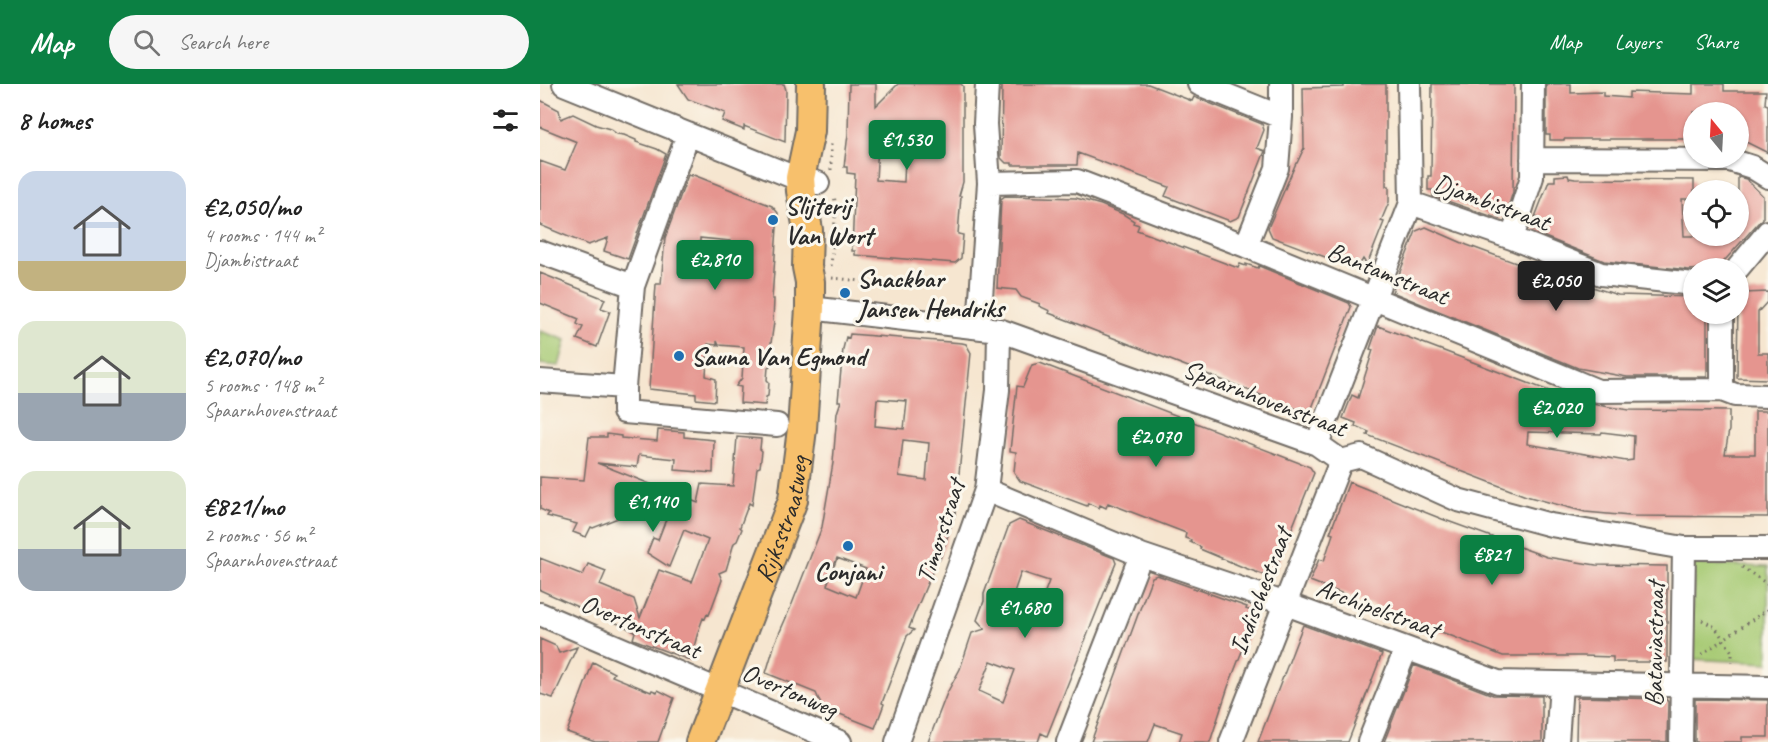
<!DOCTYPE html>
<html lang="en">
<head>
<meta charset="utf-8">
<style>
	body { margin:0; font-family:Caveat,sans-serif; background:#f6f6f6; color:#222; height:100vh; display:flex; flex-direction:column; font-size:22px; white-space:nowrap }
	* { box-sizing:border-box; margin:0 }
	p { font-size:20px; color:#767676 }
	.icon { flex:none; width:33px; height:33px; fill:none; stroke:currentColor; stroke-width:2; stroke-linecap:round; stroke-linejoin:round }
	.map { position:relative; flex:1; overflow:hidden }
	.details { display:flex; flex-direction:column; background:#fff; width:540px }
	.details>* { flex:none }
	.needle { width:39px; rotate:342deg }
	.buttons { position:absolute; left:1143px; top:18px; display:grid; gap:12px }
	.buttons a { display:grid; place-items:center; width:66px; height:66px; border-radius:50%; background:#fff; box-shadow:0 2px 4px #0004; font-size:30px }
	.price { position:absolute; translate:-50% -51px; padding:0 14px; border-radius:6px; background:#0b8043; color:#fff; font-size:20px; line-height:39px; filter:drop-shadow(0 2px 3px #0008) }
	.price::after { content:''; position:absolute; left:50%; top:36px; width:18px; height:14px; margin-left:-9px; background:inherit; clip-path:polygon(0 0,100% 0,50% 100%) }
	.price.on { background:#222; color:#fff }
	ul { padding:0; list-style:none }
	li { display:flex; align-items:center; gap:18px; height:150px; padding:0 18px }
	li span { display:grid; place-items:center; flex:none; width:168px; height:120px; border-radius:18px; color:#555 }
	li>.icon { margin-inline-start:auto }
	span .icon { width:72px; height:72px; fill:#fffc; stroke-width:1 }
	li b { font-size:26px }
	h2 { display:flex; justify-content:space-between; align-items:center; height:72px; padding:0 18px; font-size:26px }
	header { display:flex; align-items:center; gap:36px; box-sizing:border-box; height:84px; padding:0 30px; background:#0b8043; color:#fff }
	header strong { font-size:28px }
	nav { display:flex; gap:33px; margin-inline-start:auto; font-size:21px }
	.search { width:420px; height:54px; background:#f6f6f6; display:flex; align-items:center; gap:15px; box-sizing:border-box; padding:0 21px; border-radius:33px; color:#767676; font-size:22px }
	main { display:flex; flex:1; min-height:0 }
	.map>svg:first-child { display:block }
	.green { fill:#a7ca74; stroke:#697a50; stroke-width:1.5 }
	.building { fill:#e5958f; fill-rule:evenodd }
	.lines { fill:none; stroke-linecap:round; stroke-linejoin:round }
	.minor-casing { stroke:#726c65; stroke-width:26 }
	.major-casing { stroke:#726c65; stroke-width:32 }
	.path { stroke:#726c65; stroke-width:3; stroke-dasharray:1.5 4.5; stroke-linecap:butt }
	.minor { stroke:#fff; stroke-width:22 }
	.major { stroke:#f7c06c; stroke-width:28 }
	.poi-dot { fill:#1f6fb2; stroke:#fbf7ec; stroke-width:2 }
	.labels { text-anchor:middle; stroke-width:6; stroke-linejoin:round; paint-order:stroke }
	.street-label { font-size:26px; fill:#2b2b2b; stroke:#fbf7ec }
	.poi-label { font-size:26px; font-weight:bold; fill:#2b2b2b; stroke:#fbf7ec; text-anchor:start }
</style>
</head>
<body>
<header>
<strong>Map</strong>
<div class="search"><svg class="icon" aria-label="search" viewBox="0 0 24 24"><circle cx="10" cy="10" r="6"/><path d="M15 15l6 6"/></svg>Search here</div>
<nav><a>Map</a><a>Layers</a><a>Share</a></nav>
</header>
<main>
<section class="details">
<h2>8 homes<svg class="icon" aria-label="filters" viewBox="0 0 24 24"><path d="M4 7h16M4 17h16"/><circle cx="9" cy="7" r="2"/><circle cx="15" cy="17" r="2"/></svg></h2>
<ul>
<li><span style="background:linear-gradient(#c9d6e8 75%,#c2b280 0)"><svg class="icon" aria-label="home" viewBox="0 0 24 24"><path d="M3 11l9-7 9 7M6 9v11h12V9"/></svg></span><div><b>€2,050/mo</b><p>4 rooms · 144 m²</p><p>Djambistraat</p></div></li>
<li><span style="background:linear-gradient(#dfe7d0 60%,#9aa5b1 0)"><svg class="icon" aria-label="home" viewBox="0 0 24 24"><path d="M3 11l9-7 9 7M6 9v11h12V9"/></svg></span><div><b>€2,070/mo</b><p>5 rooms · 148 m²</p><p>Spaarnhovenstraat</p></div></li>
<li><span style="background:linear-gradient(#dfe7d0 65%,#9aa5b1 0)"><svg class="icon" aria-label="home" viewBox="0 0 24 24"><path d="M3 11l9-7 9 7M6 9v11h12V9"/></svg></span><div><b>€821/mo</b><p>2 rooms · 56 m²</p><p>Spaarnhovenstraat</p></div></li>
</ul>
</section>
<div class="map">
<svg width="1228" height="658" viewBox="0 0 1228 658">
	<rect width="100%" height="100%" fill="#fbf7ec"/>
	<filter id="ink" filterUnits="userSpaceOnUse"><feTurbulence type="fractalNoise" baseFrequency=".0167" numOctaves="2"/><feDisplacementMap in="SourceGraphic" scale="12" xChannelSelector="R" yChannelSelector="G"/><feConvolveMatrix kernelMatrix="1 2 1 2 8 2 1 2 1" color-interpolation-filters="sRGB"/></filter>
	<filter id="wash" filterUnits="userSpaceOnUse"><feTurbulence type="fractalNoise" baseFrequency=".008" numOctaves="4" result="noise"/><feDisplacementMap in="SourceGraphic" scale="24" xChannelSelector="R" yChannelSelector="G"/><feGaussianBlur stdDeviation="1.35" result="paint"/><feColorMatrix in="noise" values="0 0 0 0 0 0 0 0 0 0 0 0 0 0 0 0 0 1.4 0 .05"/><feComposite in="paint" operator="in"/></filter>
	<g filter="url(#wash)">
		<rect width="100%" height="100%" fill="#f6e6d0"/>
		<!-- green -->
		<path class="green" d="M0 247 26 256 19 282 0 280Z
			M1154 480 1228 483V579L1149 575Z"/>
		<g id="blocks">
			<!-- building -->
			<path class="building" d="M138 0H244L246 6 245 58 204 42V46L182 37 185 29 148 15Z
				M309 0H336V22L358 0H421L423 2V98L419 112H421L418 150 423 151 421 174 415 179 315 171V167H312L315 90 307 89V83H304L308 50ZM338 61 361 62 365 72 364 98 336 96Z
				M462 0H608L652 17 654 13 722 40 724 46 717 64 725 67 699 133 690 137 625 112 629 103 538 69 537 81H472V79H466L461 74Z
				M804 0H846V102H849V118L841 137 844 138 827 181 823 175 817 185 732 153 728 144 756 79H757L764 64 763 4 804 3Z
				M892 0H974L973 108 968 123 964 121 959 135 893 112V106H888V92H891Z
				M1006 0H1031V9L1063 8V12L1089 14V8L1153 10V0H1184V7H1226L1225 20 1228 21V69L1198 54V28H1154V55H1024V56H1010V51H1006Z
				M0 16 19 26 21 35 33 30 56 41 70 45 77 50 84 51 96 56V58L117 65 126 70 88 175 64 167 68 154 48 161 0 141V77L25 86 37 58 0 43Z
				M151 90 232 122 238 129 232 215H234L233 237 234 238 231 259 230 282 228 283 227 296 229 298 228 312 226 313 225 321 200 319 201 303 196 302 202 294 204 263 179 261 177 257V261L168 260 166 292 176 295 175 317 156 315V310L109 305 116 200H121L125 154 148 91 151 92ZM160 154 190 157 187 194 160 192Z
				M1028 91 1029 94 1035 95 1154 96V115H1142L1144 152H1198V93L1206 95 1223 112V135L1218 139 1178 184 1149 186 1064 177 1000 151 1001 149 992 145 997 133H995L1009 97H1015V92Z
				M465 112 536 114 561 121 583 130 594 137 593 139 599 141 597 146 698 184 700 180 706 182V180L718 184 719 182 809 219 811 223 772 324 762 327 509 229 510 227 499 222 500 220 481 213 476 206 457 204 461 115Z
				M886 143 927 161 1041 203 1046 201 1078 211 1154 213V230H1167V293H1087L1038 284 852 208 876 147Z
				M0 189 65 215 61 224 70 227 57 263 37 255 43 243 37 240 39 235 0 219Z
				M1228 208V217L1218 228V269H1228V295L1197 294 1198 214 1203 209Z
				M838 242 1038 318 1089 326 1189 327V346L1185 370H1215V327H1228V433L1090 432 1045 428 986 412 827 351 829 348 815 342 816 339 803 334 812 311 818 314 833 266 830 265ZM988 348 1061 350 1062 348 1094 352 1093 376 1086 377 987 360Z
				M310 250 422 259 426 260 431 269 415 430 400 475 398 474 374 531 369 544 374 546 367 552 365 558 342 619 344 620 335 644 282 623 276 609 226 589 235 559 252 520 282 443 293 379 297 329 301 317H298L303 265 306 253 309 254ZM337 315 367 317 364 345 335 342ZM363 356 389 359 386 396 359 392ZM297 474 326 485 316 513 287 501Z
				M500 279 770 383 774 389 735 487 724 491 705 484 660 465 661 463 650 458 651 456 645 454 646 449 568 419 566 424 560 421 559 424 548 419 547 422 480 397 474 388 476 368 470 367 477 302 483 303 492 281Z
				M118 346 144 348V353L174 356 173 389 135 386 136 375 99 371 97 383 57 379 158 419 162 400 193 402 197 353 221 355 220 365 222 367 220 383 217 384 212 421 209 419 200 443 202 445 197 457 194 459 186 486 179 489 182 496 169 531 167 530 165 535 163 534 158 548 154 563 157 564 152 577 93 555 95 548 84 542 51 529 0 506V474L43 491 48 480 66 487 60 501 94 515 100 534 119 486 152 498 168 456 144 446 129 483 107 469 113 454 118 456 130 425 97 402 93 428 53 444 51 443 46 453 33 448 37 440 7 432 9 429 0 425V393L44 396 49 353H67V350L81 352V354L117 357Z
				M809 398 902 435 1007 473 1056 481 1127 482V578H1073V573L1043 572H963L770 497 779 475 784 477 793 450 790 449Z
				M479 436 574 474 576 479 507 652 501 649 498 658H388L407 609 420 585 432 549 445 545 437 536 444 517V510L469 441ZM481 488 509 497 499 524 472 514ZM451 577 475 586 463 618 439 607Z
				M617 491 707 523 706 525 712 527 715 534 688 603 670 658H639L642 649 615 640 608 658H551L607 506 612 493Z
				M763 541 842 570 808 658H718Z
				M0 555 16 562 19 569 37 563 13 614 0 610Z
				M53 578 74 589 72 592 111 608 112 606 117 608 118 606 134 614 118 658H55L27 648Z
				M874 581 953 611 1002 612V658H844Z
				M1037 613 1126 615 1128 618 1127 658H1036Z
				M1155 615 1228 616V653H1202V658H1155Z"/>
		</g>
	</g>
	<g filter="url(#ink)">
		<use href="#blocks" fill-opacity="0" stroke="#726c65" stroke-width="1.5"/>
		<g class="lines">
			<defs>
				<path id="minor" d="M24 0 251 92 278 99
					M659 0 741 33
					M992 75 1190 76 1212 83 1228 93
					M449 99 537 97 706 162 1058 307 1182 306 1195 311 1228 312
					M871 119 972 154 1061 190 1154 200
					M972 154 992 93 993 0
					M706 162 737 84 741 33V0
					M0 168 93 202
					M1198 184 1228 148
					M270 224 459 246 777 360 801 377 821 372 918 416 1011 441 1144 464H1228
					M439 242 449 99 445 40 447 0
					M0 297 84 303V328L237 341
					M84 303 93 202 148 50
					M1182 306V230
					M777 360 871 119 869 0
					M446 406 601 471 746 520 958 598 1228 603
					M0 530 300 658
					M357 658 446 406 458 306 459 246
					M528 658 601 471
					M691 658 801 377
					M829 658 866 565
					M1017 658 1021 600
					M1141 658 1144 464"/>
				<g id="major">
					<path id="s1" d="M160 658 253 416 262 345 270 224V198L267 183 268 146 261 107 260 94 270 47 271 0"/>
				</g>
			</defs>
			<!-- minor casing -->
			<use href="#minor" class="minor-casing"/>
			<!-- major casing -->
			<use href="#major" class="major-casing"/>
			<!-- path -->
			<path class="path" d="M291 86V60
				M291 182 296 124 294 111
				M292 194 322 197
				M1202 483 1227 500 1228 505
				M1162 536 1175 543 1192 568V583
				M1162 570 1228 525"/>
			<!-- minor -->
			<use href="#minor" class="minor"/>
			<!-- major -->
			<use href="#major" class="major"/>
		</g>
	</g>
	<!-- markers -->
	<g class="poi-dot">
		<circle cx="233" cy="136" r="6"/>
		<circle cx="305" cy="209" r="6"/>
		<circle cx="139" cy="272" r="6"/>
		<circle cx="308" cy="462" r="6"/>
	</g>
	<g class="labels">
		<!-- street labels -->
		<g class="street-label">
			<text transform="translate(952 118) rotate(20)" y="9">Djambistraat</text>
			<text transform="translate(848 189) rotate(22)" y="9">Bantamstraat</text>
			<text transform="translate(725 314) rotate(21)" y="9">Spaarnhovenstraat</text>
			<text dy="9" stroke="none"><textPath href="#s1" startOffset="238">Rijksstraatweg</textPath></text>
			<text transform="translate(400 447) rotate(-72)" y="9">Timorstraat</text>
			<text transform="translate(720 507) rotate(-69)" y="9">Indischestraat</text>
			<text transform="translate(838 524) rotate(20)" y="9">Archipelstraat</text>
			<text transform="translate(101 542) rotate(23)" y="9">Overtonstraat</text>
			<text transform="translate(1114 560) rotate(-89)" y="9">Bataviastraat</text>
			<text transform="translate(250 606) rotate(23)" y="9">Overtonweg</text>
		</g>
		<!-- poi labels -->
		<g class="poi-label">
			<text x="245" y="130">Slijterij<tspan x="245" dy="30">Van Wort</tspan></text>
			<text x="317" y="203">Snackbar<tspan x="317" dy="30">Jansen Hendriks</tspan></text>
			<text x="151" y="281">Sauna Van Egmond</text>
			<text x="308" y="496" text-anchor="middle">Conjani</text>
		</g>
	</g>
</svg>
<div class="buttons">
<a><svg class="needle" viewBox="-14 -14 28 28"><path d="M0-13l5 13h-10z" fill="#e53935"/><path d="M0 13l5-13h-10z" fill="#767676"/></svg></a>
<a><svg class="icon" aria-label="locate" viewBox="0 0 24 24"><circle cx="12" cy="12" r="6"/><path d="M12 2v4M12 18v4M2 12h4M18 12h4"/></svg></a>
<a><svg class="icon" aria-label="layers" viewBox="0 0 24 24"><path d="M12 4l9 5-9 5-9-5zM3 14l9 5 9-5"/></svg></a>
</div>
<b class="price" style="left:367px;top:87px">€1,530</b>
<b class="price" style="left:175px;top:207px">€2,810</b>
<b class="price on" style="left:1016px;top:228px">€2,050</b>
<b class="price" style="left:1017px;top:355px">€2,020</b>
<b class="price" style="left:616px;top:384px">€2,070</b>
<b class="price" style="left:113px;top:449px">€1,140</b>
<b class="price" style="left:952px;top:502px">€821</b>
<b class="price" style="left:485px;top:555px">€1,680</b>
</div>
</main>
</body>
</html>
